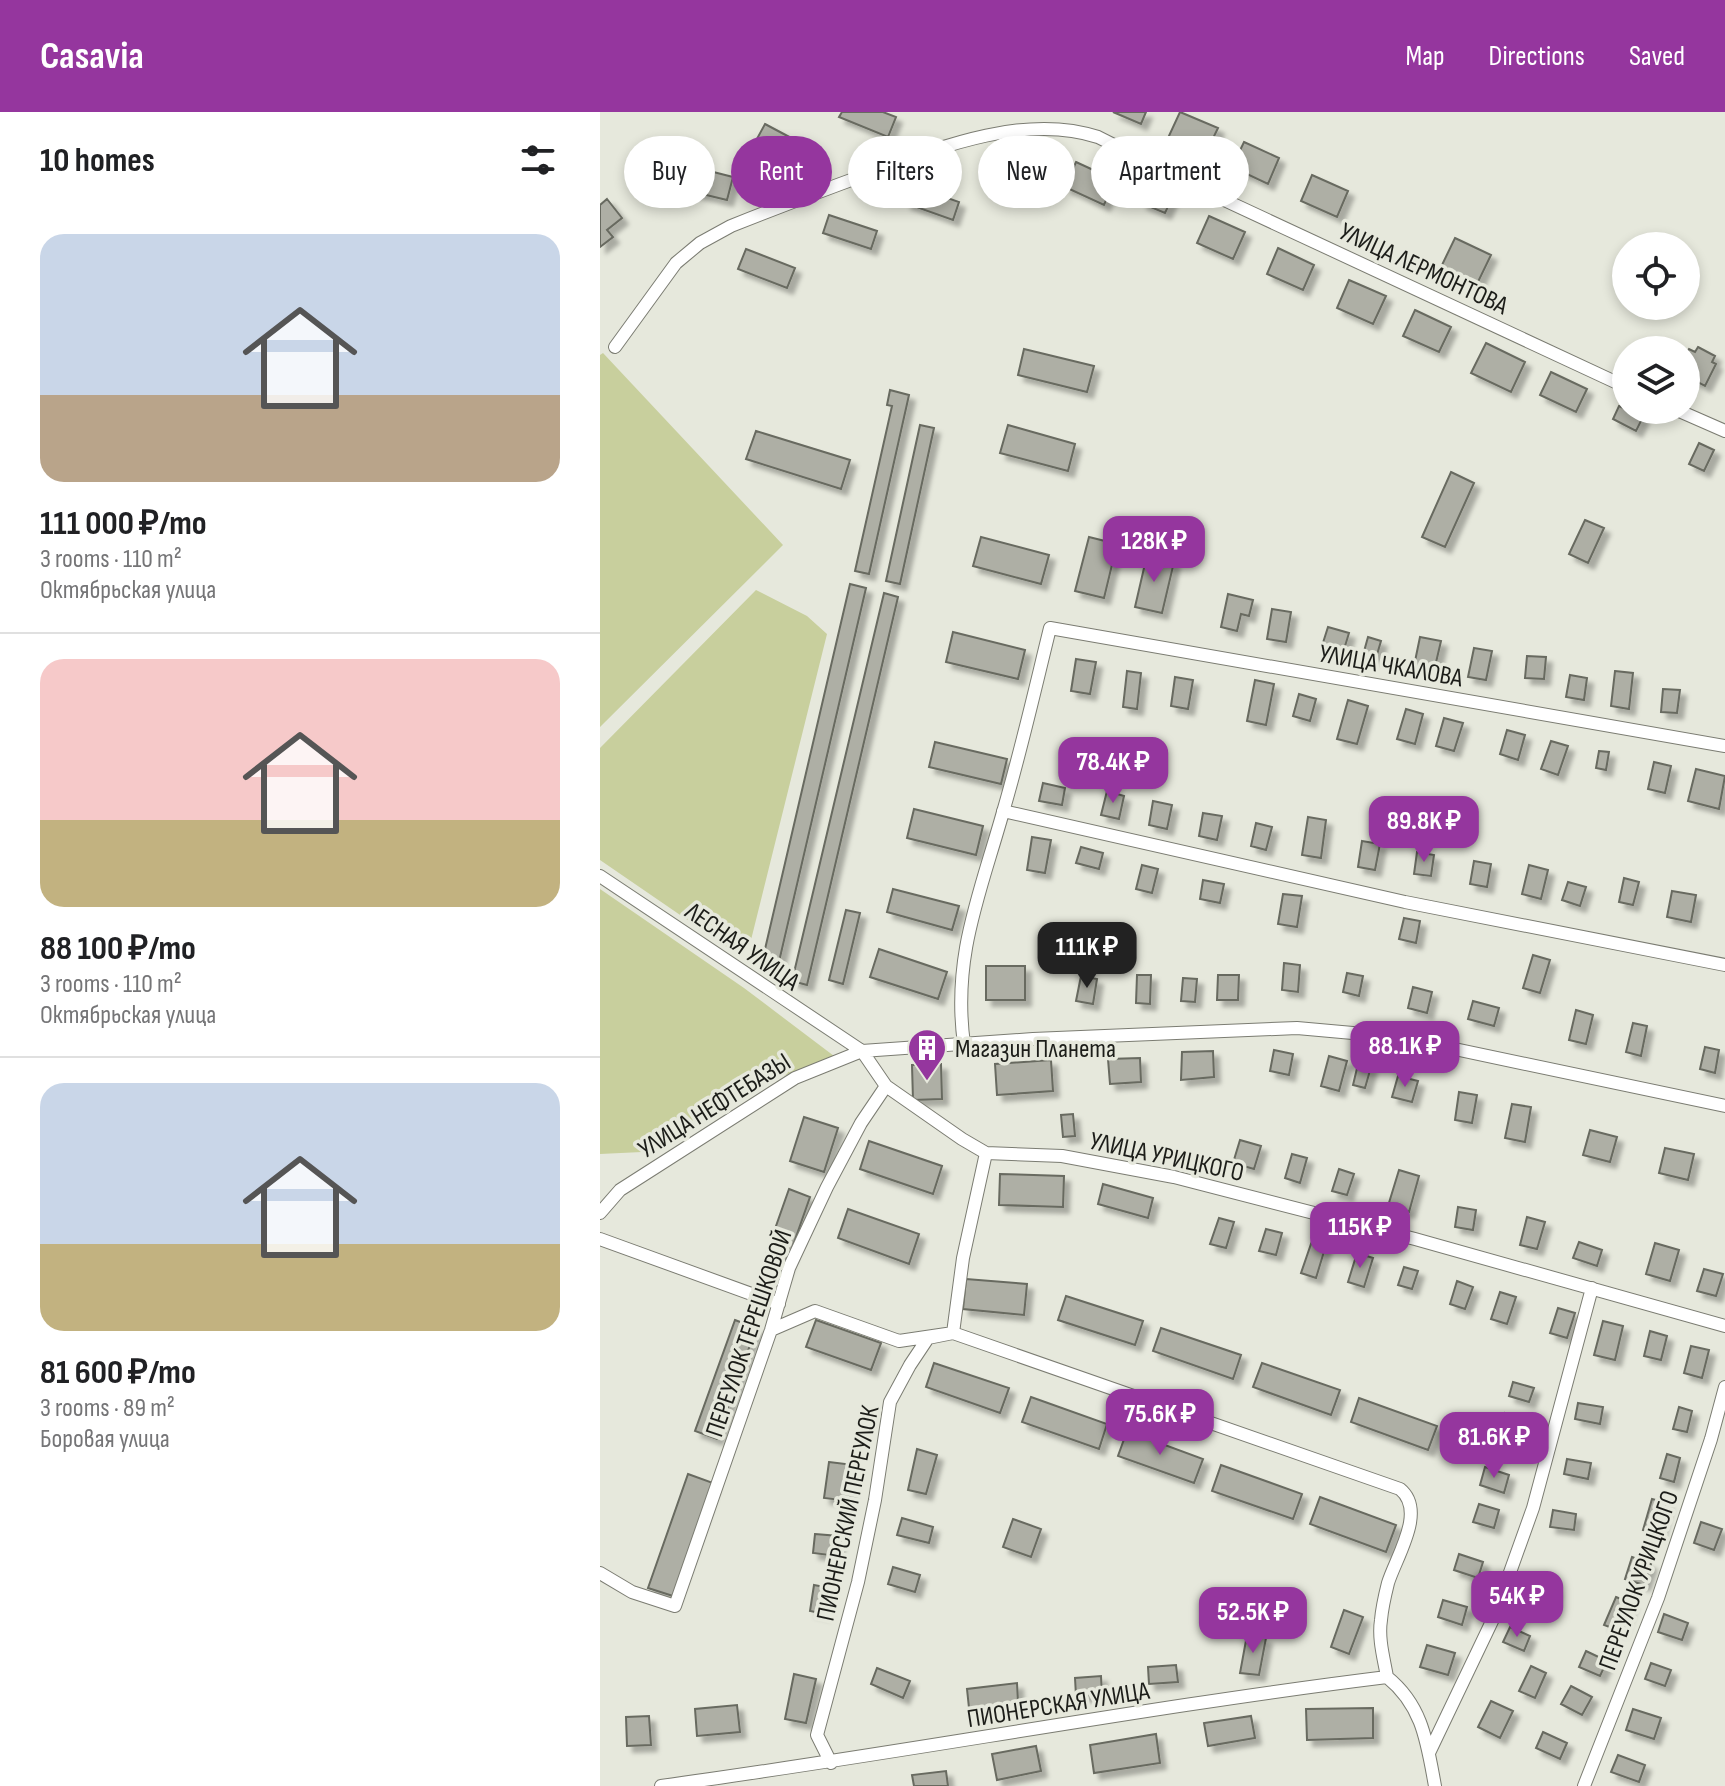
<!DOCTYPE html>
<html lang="en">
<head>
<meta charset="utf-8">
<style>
	body { margin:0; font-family:"Sofia Sans Condensed",sans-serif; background:#f2f2f2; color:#202124; height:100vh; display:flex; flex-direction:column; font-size:30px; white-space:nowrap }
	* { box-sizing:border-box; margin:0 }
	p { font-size:26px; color:#757577 }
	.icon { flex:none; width:44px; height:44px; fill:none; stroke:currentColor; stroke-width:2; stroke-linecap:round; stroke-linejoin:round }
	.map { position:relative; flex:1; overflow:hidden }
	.sheet { display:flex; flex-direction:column; background:#fff; width:600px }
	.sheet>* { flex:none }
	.hud { position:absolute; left:24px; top:24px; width:760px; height:72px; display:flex; gap:16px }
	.buttons { position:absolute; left:1012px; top:120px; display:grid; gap:16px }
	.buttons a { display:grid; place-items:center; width:88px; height:88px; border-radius:50%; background:#fff; box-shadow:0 4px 12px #0003; font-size:40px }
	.price { position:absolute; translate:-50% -68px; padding:0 18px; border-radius:16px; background:#95369e; color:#fff; font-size:26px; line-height:52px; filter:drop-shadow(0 2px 4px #0008) }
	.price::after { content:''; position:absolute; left:50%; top:48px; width:24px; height:18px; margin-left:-12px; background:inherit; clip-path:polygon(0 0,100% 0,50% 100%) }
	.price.current { background:#222; color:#fff }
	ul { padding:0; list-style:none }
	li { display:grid; align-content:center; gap:16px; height:424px; padding:0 40px }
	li+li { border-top:2px solid #e0e0e0 }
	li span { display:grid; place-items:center; height:248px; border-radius:24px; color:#555 }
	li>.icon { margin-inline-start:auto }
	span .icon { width:144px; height:144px; fill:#fffc; stroke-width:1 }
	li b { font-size:34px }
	h2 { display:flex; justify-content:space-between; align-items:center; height:96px; padding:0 40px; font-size:34px }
	.pill { padding:0 28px; border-radius:36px; background:#fff; box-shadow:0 4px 12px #0003; font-size:28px; line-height:72px }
	.pill.current { background:#95369e; color:#fff }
	header { display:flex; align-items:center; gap:48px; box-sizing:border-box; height:112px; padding:0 40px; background:#95369e; color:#fff }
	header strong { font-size:38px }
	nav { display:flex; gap:44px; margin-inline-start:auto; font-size:28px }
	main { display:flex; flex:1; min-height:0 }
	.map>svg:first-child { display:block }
	.green { fill:#c8cf9d }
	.building { fill:#aeafa5; stroke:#686a60; stroke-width:2; filter:url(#shadow) }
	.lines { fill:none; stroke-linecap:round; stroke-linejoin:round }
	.street-casing { stroke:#7b7c72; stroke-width:14 }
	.street { stroke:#fff; stroke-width:12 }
	.labels { text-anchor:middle; stroke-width:7; stroke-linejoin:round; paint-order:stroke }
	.street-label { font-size:26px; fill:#1c1d19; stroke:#e6e8dc }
	.poi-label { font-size:26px; fill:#1c1d19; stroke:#e6e8dc; text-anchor:start }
</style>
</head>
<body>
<header>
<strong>Casavia</strong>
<nav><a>Map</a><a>Directions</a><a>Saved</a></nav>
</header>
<main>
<section class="sheet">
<h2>10 homes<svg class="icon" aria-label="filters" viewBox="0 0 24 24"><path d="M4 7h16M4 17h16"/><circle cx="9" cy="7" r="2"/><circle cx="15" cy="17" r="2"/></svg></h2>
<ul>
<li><span style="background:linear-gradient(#c9d6e8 65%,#b9a48a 0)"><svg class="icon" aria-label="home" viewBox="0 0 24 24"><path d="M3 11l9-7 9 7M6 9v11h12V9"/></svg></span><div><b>111 000 ₽/mo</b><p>3 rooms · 110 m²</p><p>Октябрьская улица</p></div></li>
<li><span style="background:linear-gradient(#f6c9c9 65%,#c2b280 0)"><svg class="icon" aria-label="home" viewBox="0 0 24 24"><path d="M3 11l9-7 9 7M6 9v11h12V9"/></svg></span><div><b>88 100 ₽/mo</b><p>3 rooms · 110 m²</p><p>Октябрьская улица</p></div></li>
<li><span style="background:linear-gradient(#c9d6e8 65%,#c2b280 0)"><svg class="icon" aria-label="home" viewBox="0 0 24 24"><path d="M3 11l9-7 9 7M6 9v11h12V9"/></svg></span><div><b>81 600 ₽/mo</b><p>3 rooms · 89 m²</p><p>Боровая улица</p></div></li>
</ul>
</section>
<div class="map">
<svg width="1125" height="1674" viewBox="0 0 1125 1674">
	<defs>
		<filter id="shadow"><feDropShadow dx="6" dy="6" stdDeviation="2" flood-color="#0004"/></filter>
	</defs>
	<rect width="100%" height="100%" fill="#e6e8dc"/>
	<!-- green -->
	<path class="green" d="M3 241 183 433 0 615V243Z
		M156 478 207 504 227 522 150 832 137 842 0 748V636Z
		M0 777 144 876 234 944 131 985 42 1040 0 1042Z"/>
	<!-- building -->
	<path class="building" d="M242 0H283L296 5 288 25 239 5Z
		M513 0H546L541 12Z
		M580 0 618 16 605 43 568 26Z
		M165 12 212 37 200 60 152 36Z
		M644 30 679 46 668 72 632 55Z
		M476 50 515 68 504 93 465 75Z
		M82 52 133 65 127 88 77 76Z
		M712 63 748 79 737 105 701 89Z
		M311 73 359 90 353 108 305 91Z
		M549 74 573 84 565 101 541 91Z
		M7 87 22 106 7 118 13 125 0 135V93Z
		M229 103 277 119 271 137 223 121Z
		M609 104 645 120 633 147 597 131Z
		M855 126 891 143 877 172 841 155Z
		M678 136 714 153 703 178 667 162Z
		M146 137 195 156 187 176 138 157Z
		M749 168 786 184 773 212 737 196Z
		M815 198 851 215 839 240 803 224Z
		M886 231 925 250 911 280 871 261Z
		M1098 235 1115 244 1112 250 1116 252 1105 274 1086 264V242L1089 237 1095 240Z
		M424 237 494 254 487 280 418 263Z
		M951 260 987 277 976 300 940 283Z
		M290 278 309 283 269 462 255 459 292 294 287 293Z
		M1019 294 1043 305 1036 319 1013 307Z
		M320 313 334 316 300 472 286 469Z
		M408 313 475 332 468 359 400 341Z
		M156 319 250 348 241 377 146 347Z
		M1099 331 1114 338 1104 359 1089 352Z
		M851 360 874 371 845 435 822 425Z
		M985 408 1004 416 988 451 969 442Z
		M381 425 449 443 441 472 373 454Z
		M489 425 517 432 504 486 475 479Z
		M547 443 574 450 562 501 535 495Z
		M250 472 266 476 178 854 162 850Z
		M284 481 298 485 207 873 192 869Z
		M628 482 653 488 649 504 641 502 637 519 621 515Z
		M672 497 691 500 686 530 667 527Z
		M728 515 749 521 742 544 721 537Z
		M353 520 425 538 418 567 346 550Z
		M768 525 781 529 776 546 763 543Z
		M820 525 841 529 834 559 814 554Z
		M874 536 892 539 886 568 868 565Z
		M927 544 946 545 944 567 925 566Z
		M476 547 496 550 490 582 471 579Z
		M527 559 541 561 537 597 523 595Z
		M1015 559 1033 561 1029 597 1011 594Z
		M970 563 987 566 984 588 966 585Z
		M575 565 593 568 588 597 571 594Z
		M655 568 674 572 666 613 647 609Z
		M1063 577 1080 578 1077 601 1061 600Z
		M699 582 716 587 710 609 693 604Z
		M748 588 768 594 757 632 737 627Z
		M806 597 823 602 815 632 797 627Z
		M844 606 863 611 854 639 836 634Z
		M907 618 925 623 918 648 900 642Z
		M951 629 968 634 958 663 941 657Z
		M335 630 407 647 401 672 329 655Z
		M999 639 1009 640 1006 658 996 656Z
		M1054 650 1071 654 1065 681 1048 677Z
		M1096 657 1125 664 1119 697 1088 689Z
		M443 671 465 676 462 693 439 689Z
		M507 679 524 684 519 707 501 703Z
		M553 689 572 693 567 717 549 713Z
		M314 697 383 714 376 743 307 726Z
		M603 701 622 704 617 728 599 724Z
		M708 705 726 708 721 746 702 743Z
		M656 711 672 715 666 738 651 734Z
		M432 725 451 728 445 761 427 758Z
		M762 729 780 732 775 758 758 755Z
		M481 735 503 741 499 757 476 751Z
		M817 740 834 743 831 764 814 762Z
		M874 749 891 752 887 775 870 772Z
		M542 753 558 757 552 781 536 777Z
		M929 753 948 758 941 787 922 782Z
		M1024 766 1039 770 1033 793 1019 790Z
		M603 768 624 772 620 791 600 787Z
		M968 770 986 775 980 794 962 788Z
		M293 777 359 794 352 818 287 800Z
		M1072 779 1096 783 1091 810 1067 805Z
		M683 782 702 784 697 815 678 812Z
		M246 798 260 801 243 872 229 868Z
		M804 806 820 809 816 831 799 827Z
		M279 837 347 860 338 887 270 865Z
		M933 843 950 848 940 881 923 876Z
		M684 851 700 853 698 880 682 878Z
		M386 854H425V888H386Z
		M747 861 763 864 759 884 743 880Z
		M537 863H551L550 892 536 891Z
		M618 863H639L638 888H617Z
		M481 864 497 867 493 892 476 889Z
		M583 866 597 867 595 890 581 889Z
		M813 875 832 880 827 901 808 896Z
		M873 889 899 896 894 914 868 907Z
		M976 898 993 903 986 932 969 928Z
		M1033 911 1047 914 1041 944 1026 940Z
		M1105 935 1119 938 1115 961 1100 957Z
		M674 938 693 942 689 963 670 959Z
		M613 939 614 965 581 968 582 940Z
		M729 944 747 949 739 979 721 974Z
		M540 946 541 970 510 972 508 947Z
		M451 948 453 979 397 983 395 952Z
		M341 952 342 987 313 988 312 953Z
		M758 952 771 955 765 976 753 973Z
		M798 964 818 969 812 990 792 985Z
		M859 980 877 983 872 1011 855 1008Z
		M912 992 931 995 925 1030 905 1026Z
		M473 1002 475 1024 463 1025 461 1003Z
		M204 1005 238 1016 224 1060 190 1049Z
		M990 1018 1017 1025 1010 1050 983 1043Z
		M640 1028 661 1034 654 1057 633 1051Z
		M269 1029 342 1054 333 1082 260 1057Z
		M1065 1036 1094 1042 1088 1068 1059 1061Z
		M692 1042 707 1046 700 1071 685 1066Z
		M739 1057 754 1062 747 1083 732 1079Z
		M799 1058 819 1064 809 1100 788 1094Z
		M400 1062 464 1064 463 1095 399 1093Z
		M503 1072 553 1086 548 1106 498 1092Z
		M189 1077 210 1085 183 1162 162 1154Z
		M858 1095 876 1098 873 1118 855 1115Z
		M248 1097 319 1122 309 1152 238 1126Z
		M927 1105 945 1110 937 1137 920 1133Z
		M619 1106 634 1110 626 1136 610 1132Z
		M666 1117 682 1121 676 1143 659 1139Z
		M712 1129 726 1133 716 1166 701 1161Z
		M979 1130 1002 1138 997 1154 973 1146Z
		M1055 1131 1079 1138 1070 1169 1046 1162Z
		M757 1141 773 1146 764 1175 748 1170Z
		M804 1155 818 1159 812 1177 798 1173Z
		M1104 1157 1123 1162 1116 1184 1097 1179Z
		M366 1167 427 1172 424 1203 363 1197Z
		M857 1169 873 1175 865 1197 850 1192Z
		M900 1180 916 1185 907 1212 891 1207Z
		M466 1184 543 1209 535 1233 458 1208Z
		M958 1196 975 1201 967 1226 950 1221Z
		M135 1208 156 1216 117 1327 95 1319Z
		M216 1208 281 1231 271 1258 206 1235Z
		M1003 1209 1023 1214 1015 1248 994 1243Z
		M561 1216 641 1243 633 1267 553 1239Z
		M1050 1219 1067 1224 1061 1248 1044 1244Z
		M1091 1234 1109 1238 1102 1266 1084 1261Z
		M334 1251 409 1276 400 1301 326 1275Z
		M662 1251 740 1278 731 1303 653 1275Z
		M913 1270 934 1276 929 1290 909 1284Z
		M431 1285 507 1312 499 1337 422 1310Z
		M759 1286 837 1314 828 1338 751 1310Z
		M978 1291 1003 1295 1000 1312 975 1307Z
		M1079 1295 1092 1299 1087 1320 1073 1317Z
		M905 1301 926 1307 920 1326 900 1320Z
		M527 1319 603 1347 594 1371 518 1344Z
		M317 1337 337 1343 326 1382 308 1378Z
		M1067 1342 1080 1346 1074 1370 1060 1366Z
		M967 1347 991 1351 988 1367 964 1362Z
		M229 1350 254 1353 249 1389 224 1386Z
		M621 1353 702 1382 693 1407 612 1379Z
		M885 1355 909 1363 904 1381 880 1373Z
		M88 1362 113 1371 73 1484 48 1476Z
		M720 1385 796 1413 786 1440 710 1412Z
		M1052 1387 1067 1391 1059 1422 1043 1418Z
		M879 1392 899 1398 894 1416 873 1410Z
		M953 1398 976 1402 974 1418 950 1415Z
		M302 1406 333 1415 329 1431 297 1423Z
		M413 1407 441 1417 431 1445 403 1435Z
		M1101 1410 1122 1417 1114 1438 1094 1431Z
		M215 1422 239 1424 237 1444 213 1441Z
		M859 1442 883 1450 878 1466 854 1458Z
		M1032 1445 1051 1452 1044 1473 1025 1467Z
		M293 1455 320 1463 315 1480 288 1472Z
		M932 1468 955 1478 948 1495 925 1486Z
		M214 1473 230 1476 225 1502 210 1499Z
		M1016 1485 1031 1491 1020 1519 1004 1513Z
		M843 1488 867 1495 862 1513 838 1505Z
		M744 1498 763 1505 749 1542 731 1535Z
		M1064 1502 1088 1511 1082 1528 1058 1520Z
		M910 1515 930 1524 924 1539 903 1530Z
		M647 1523 666 1526 659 1563 640 1561Z
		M827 1533 855 1541 848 1563 820 1555Z
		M986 1539 1007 1549 1000 1564 979 1555Z
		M1051 1551 1071 1558 1065 1574 1045 1567Z
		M576 1553 578 1570 549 1572 548 1555Z
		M931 1554 946 1561 935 1586 919 1579Z
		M277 1556 310 1569 303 1586 271 1572Z
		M194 1562 216 1567 206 1611 185 1607Z
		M501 1564 502 1583 476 1584 475 1566Z
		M417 1571 418 1590 369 1596 367 1577Z
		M971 1574 992 1585 982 1603 961 1592Z
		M891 1589 913 1599 900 1626 878 1615Z
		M137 1593 140 1620 97 1624 95 1597Z
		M773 1596V1626L707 1628 706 1597Z
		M1033 1597 1061 1606 1054 1627 1026 1618Z
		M49 1604 51 1633 27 1634 26 1605Z
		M651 1604 655 1626 608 1634 604 1611Z
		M943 1620 967 1631 960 1647 936 1636Z
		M556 1622 560 1651 494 1661 490 1633Z
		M436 1634 441 1659 397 1668 392 1642Z
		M1018 1643 1045 1653 1039 1670 1011 1660Z
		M346 1659 348 1674H314L312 1663Z"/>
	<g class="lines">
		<defs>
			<path id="street" d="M15 235 76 151 100 131 131 114C174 97 218 80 262 64 332 38 423 0 498 25L605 79 1026 275
				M1077 298 1125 319
				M403 699 805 790 1125 853
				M0 764 262 939 286 974 362 1027 386 1041 462 1044 574 1065 815 1127 1125 1214
				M364 932C352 845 380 782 403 700 421 639 435 577 450 516L1125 634
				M0 1101 20 1078 195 966 262 939 433 927 697 916 775 923 831 932 1125 994
				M0 1127 179 1192
				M171 1218 215 1199 299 1229 353 1221 800 1377C827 1399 796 1445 788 1471 785 1483 782 1496 781 1508 778 1527 784 1547 787 1565
				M0 1461 32 1480 75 1494 171 1218 189 1156 227 1075 261 1011 286 974
				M829 1641 894 1505 933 1396 992 1176
				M231 1651 217 1623 258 1470 275 1388 290 1290 310 1253 328 1226 353 1221 363 1146 386 1041
				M61 1674C304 1641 544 1595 787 1565 823 1594 827 1631 835 1674
				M984 1674 1058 1486 1111 1327 1125 1275"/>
		</defs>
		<!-- street casing -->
		<use href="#street" class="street-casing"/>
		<!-- street -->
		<use href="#street" class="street"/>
	</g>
	<!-- icons -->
	<defs>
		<symbol id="building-pin" viewBox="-11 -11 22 30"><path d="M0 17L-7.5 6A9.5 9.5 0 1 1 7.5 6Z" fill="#95369e" stroke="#e6e8dc"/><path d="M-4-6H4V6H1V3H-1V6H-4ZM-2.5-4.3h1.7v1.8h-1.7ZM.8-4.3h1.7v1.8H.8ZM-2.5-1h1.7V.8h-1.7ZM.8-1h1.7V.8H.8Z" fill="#fff"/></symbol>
	</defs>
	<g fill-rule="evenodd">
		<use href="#building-pin" x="305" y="914" width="44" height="60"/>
	</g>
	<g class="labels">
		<!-- street labels -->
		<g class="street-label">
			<text transform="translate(824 156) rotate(25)" y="9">УЛИЦА ЛЕРМОНТОВА</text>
			<text transform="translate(791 553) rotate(10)" y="9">УЛИЦА ЧКАЛОВА</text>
			<text transform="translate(143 834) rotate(35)" y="9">ЛЕСНАЯ УЛИЦА</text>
			<text transform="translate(114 993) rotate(-32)" y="9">УЛИЦА НЕФТЕБАЗЫ</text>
			<text transform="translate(567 1044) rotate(12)" y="9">УЛИЦА УРИЦКОГО</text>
			<text transform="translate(148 1221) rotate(-71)" y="9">ПЕРЕУЛОК ТЕРЕШКОВОЙ</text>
			<text transform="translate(247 1401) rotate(-78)" y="9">ПИОНЕРСКИЙ ПЕРЕУЛОК</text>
			<text transform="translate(1038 1468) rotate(-70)" y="9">ПЕРЕУЛОК УРИЦКОГО</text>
			<text transform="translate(458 1592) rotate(-9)" y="9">ПИОНЕРСКАЯ УЛИЦА</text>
		</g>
		<!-- poi labels -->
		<g class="poi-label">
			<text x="355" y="945">Магазин Планета</text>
		</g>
	</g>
</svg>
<div class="buttons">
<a><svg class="icon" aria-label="locate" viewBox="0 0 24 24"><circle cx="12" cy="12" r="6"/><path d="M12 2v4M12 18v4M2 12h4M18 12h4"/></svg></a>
<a><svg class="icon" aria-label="layers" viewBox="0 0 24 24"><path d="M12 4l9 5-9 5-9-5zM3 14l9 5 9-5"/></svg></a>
</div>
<b class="price" style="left:554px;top:472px">128K ₽</b>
<b class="price" style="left:513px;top:693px">78.4K ₽</b>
<b class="price" style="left:824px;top:752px">89.8K ₽</b>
<b class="price current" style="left:487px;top:878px">111K ₽</b>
<b class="price" style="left:805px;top:977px">88.1K ₽</b>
<b class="price" style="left:760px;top:1158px">115K ₽</b>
<b class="price" style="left:560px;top:1345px">75.6K ₽</b>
<b class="price" style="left:894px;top:1368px">81.6K ₽</b>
<b class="price" style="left:917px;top:1527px">54K ₽</b>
<b class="price" style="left:653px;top:1543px">52.5K ₽</b>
<div class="hud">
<a class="pill">Buy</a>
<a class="pill current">Rent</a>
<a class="pill">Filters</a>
<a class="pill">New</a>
<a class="pill">Apartment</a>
</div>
</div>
</main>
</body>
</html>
